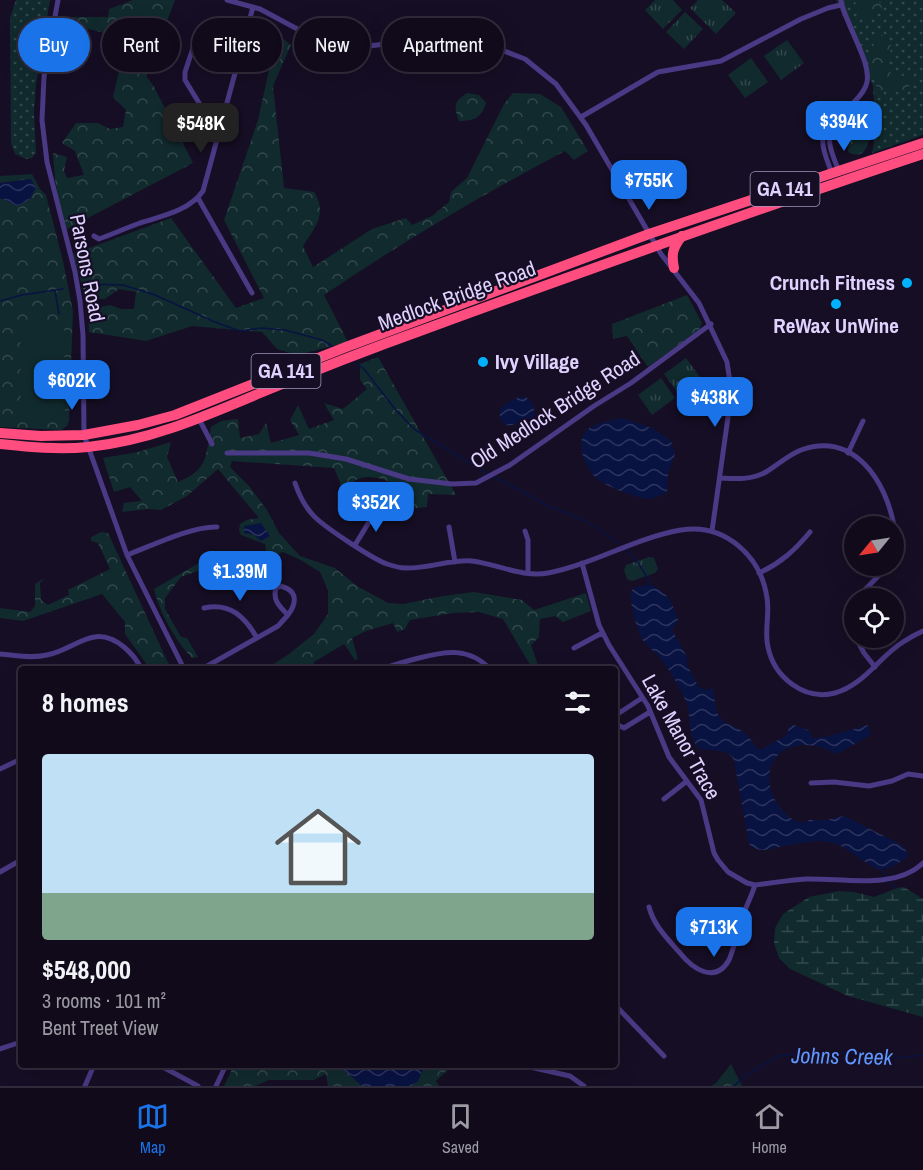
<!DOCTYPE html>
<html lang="en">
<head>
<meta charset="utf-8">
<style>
	body { margin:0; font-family:"Archivo Narrow",sans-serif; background:#191324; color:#f1f3f6; height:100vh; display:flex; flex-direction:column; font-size:22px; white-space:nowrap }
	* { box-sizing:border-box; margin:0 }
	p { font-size:20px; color:#9c9aa3 }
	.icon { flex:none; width:33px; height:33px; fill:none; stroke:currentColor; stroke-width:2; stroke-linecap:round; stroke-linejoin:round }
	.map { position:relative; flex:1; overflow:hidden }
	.panel { position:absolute; left:18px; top:666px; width:600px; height:402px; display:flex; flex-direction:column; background:#100a1b; border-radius:6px; box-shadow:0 6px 24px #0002,0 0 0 2px #302b3a }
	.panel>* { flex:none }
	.top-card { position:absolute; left:18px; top:18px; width:600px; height:54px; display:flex; gap:12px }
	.needle { width:39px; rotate:240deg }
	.controls { position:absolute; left:844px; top:516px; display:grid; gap:12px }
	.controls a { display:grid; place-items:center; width:60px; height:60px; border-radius:50%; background:#100a1b; box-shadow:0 6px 24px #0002,0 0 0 2px #302b3a; font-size:30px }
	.price { position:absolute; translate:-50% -51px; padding:0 14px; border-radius:12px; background:#1a73e8; color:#fff; font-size:20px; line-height:39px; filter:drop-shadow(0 2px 3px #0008) }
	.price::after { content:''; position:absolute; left:50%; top:36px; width:18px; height:14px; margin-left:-9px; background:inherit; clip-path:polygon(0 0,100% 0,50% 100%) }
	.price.on { background:#222; color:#fff }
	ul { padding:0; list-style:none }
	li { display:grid; align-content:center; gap:12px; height:318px; padding:0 24px }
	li+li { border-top:2px solid #302b3a }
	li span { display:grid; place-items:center; height:186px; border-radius:6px; color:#555 }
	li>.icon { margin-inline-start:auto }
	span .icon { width:108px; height:108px; fill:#fffc; stroke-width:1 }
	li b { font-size:26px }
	h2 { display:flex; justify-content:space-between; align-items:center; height:72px; padding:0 24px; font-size:26px }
	.pill { padding:0 21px; border-radius:27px; background:#100a1b; box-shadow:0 6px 24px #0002,0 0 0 2px #302b3a; font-size:21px; line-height:54px }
	.pill.on { background:#1a73e8; color:#fff }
	.tabs { display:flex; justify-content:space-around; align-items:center; height:84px; border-top:2px solid #302b3a; background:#100a1b; font-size:16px; color:#9c9aa3 }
	.tabs a { display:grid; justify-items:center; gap:3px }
	.tabs .on { color:#1a73e8 }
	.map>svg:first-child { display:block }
	.grass { fill:url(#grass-dots) }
	.forest { fill:url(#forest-crowns) }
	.wetland { fill:url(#wetland-marsh) }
	.park { fill:url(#park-tufts) }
	.pitch { fill:#112a2e }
	.water { fill:url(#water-waves) }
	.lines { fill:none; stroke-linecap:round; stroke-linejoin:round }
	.stream { stroke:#091342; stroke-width:1.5 }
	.street { stroke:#4a3984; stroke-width:5 }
	.highway { stroke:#ff4d7f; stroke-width:10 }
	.poi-dot { fill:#00b2fd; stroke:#160e24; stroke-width:2 }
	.labels { text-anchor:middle; stroke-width:4.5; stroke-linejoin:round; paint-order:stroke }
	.shield { fill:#160e24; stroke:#a397bd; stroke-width:1.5 }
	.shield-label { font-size:20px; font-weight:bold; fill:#e0d2ff }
	.street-label { font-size:21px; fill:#e0d2ff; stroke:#160e24 }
	.poi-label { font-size:21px; font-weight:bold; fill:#e0d2ff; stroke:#160e24; text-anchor:end }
	.water-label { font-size:22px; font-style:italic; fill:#6096ff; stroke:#160e24 }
</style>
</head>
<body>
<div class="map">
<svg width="923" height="1086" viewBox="0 0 923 1086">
	<defs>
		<pattern id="grass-dots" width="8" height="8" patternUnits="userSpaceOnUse" patternTransform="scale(1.5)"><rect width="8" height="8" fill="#112a2e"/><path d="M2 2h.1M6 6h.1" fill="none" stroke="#33484d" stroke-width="1.8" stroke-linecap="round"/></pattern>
		<pattern id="forest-crowns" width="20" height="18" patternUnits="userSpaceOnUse" patternTransform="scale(1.5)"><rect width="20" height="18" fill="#112a2e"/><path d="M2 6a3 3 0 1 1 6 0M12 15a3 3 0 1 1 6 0" fill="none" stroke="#33484d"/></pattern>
		<pattern id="wetland-marsh" width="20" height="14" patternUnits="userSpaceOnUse" patternTransform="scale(1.5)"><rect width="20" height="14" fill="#112a2e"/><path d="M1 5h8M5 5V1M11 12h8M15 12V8" fill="none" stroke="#33484d"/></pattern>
		<pattern id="park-tufts" width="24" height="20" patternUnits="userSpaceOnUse" patternTransform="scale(1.5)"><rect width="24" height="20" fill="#112a2e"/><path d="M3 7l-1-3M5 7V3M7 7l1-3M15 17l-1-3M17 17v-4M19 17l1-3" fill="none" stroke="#33484d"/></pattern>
		<pattern id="water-waves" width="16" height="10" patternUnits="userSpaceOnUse" patternTransform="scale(1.5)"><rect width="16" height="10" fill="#091342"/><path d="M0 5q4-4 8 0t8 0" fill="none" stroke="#2d345e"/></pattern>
	</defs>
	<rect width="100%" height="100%" fill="#160e24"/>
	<!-- grass -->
	<path class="grass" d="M16 0H50L36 85 34 112 36 153 32 158 26 159 15 154 11 143 10 18Z
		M836 0H923V135L872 153 876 132 873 86Z"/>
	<!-- forest -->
	<path class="forest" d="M133 0H175L146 76 153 85 193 163 65 230 55 180 53 153 67 157 64 171 67 178 84 175 75 151 62 143 76 123H98L110 129 123 127 126 110 113 97 119 71 105 62 109 34 75 26 69 40 58 39 61 20 65 17H108L109 9Z
		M854 0H878L882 7 880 12 868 19 861 15Z
		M277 34 291 45 273 86 284 188 314 192C328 214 315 227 303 246L313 267 372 229 406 218 412 225 432 216 449 202 451 192 467 178 504 104 513 93 540 94 561 107 588 151 574 160 565 151C482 195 402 242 324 295L348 342 297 355 277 349 262 332 192 326 146 341 89 332 88 310 110 305 121 309H134L136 292 119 289 105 299H86L73 254 171 218 236 308 264 298 224 220 258 120Z
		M875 35H882L891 44 890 59 887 65C889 72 892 76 900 78L906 74 912 75 913 82C904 93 889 95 877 88L868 59 869 52 873 48Z
		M447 45 459 48 462 55 454 63 408 59 405 55 406 49Z
		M467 93 479 95 486 103C481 118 475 121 459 121 454 107 453 102 467 93Z
		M864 128H868L871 132C869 145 864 161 848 152 849 140 853 133 864 128Z
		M32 174 40 189 46 195 63 261 73 311 69 421 67 426 61 430 0 427V198L18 206 31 179 0 183V176Z
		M687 295 702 323 699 330 648 367 627 336 613 339 612 324Z
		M378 357 456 495 428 494 427 507 409 509 410 493C397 484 372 471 356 480 350 483 345 493 341 498L340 482 334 468 232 461 230 467 250 487 267 510 279 533 300 556 335 568 357 586 388 603 403 604 443 596 474 592 522 600 534 610 586 593 591 611 563 622 555 616 540 619 539 637 531 645 538 665 532 668 503 619 479 612 453 613 410 620 405 629 397 632 393 623 366 631 352 638 358 659 355 660 344 644 314 662 315 669H266L289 654 314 634 328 614V590L320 572 299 559 283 552 250 564 235 575 198 571 181 577 165 598V609L181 637 187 638 198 657 192 658C175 640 160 614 154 589L199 563C231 569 238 562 266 551L265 544 241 535 239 530 240 524 247 520 259 518 218 469 187 496 161 510 148 509 122 512 124 503 142 501 130 487 114 492 103 458 138 452 171 442 167 457 178 482C209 469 205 457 211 427L221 421 238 419 240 438 259 434 266 423 271 443 299 435 290 420 298 405 309 429 334 420 324 403 343 409 367 389 360 380V364Z
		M101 532 108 533 171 669H150L125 634V622L102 594 23 621 0 618V608L30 612 35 606V584L43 579H44L40 583 41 600 48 605 69 595 68 590 110 569 98 543 91 541V537Z
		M731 1064 742 1086H711L716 1083Z
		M234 1065H451L452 1066 436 1081 439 1086H328L326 1074 314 1080H269L255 1086H224Z"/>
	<!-- wetland -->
	<path class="wetland" d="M904 887 923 899V1017L848 996 790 969 779 958 774 943 775 928 783 914 809 897 839 891 854 892 874 897 897 888Z"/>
	<!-- park -->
	<path class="park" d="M655 0H673L682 10 663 29 645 10Z
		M698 0H722L736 13 716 34 690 8Z
		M685 12 703 29 684 49 666 32Z
		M787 40 804 63 781 80 764 56Z
		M751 58 768 82 745 98 728 75Z
		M686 358 708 388 686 404 664 374Z
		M661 378 675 398 652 415 638 395Z
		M649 557 654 558 658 569 655 573 632 581 627 579 624 570 626 565Z"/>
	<!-- pitch -->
	<path class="pitch" d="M20 320H64L65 415H21Z"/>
	<!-- water -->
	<path class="water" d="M31 179 36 188 30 199 18 206 0 198V183Z
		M519 397H526L533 404 535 415C528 423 515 426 505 425L500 418V410L505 404Z
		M622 418 652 428 671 441 675 454 668 474 667 492C661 495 656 498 650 499 639 499 601 485 594 476 584 465 575 442 587 430 595 422 611 421 622 418Z
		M261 523 270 536 261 541 254 535 244 533V526Z
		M649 585C667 590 673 603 678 620L672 630 687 657V665L699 687 705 690 712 688C716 696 714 704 717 712 723 727 738 725 747 735 752 740 754 746 760 750L787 735 789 727 794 725 808 730 813 738 825 737 868 725 871 735 837 754C823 747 808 742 792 747 764 755 764 788 780 807 786 815 793 821 802 823L809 820H826L844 816 898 843 904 847 909 856 892 867 880 870C860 862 845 842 822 841 810 841 796 844 784 846 772 848 760 855 749 844L734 760C726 746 711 753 698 748 687 733 692 715 685 699 679 686 670 671 661 659 656 652 647 647 642 639 638 632 627 597 632 590 635 585 644 586 649 585Z
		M338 1065H407L423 1070 418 1081 411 1086H362Z"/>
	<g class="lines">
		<!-- stream -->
		<path class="stream" d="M87 284 123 285 155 295 215 322 240 331 261 328 285 330 322 340 332 346
			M55 291 59 314
			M0 301 22 295 63 289
			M353 361 363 368 395 409 414 429 488 474
			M492 476 551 507 586 521 622 545
			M626 549 639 564 652 586
			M882 870 887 877
			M889 881 896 888
			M734 1086 746 1075 779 1056 815 1052 833 1054 848 1052 860 1057 895 1058 923 1055"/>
		<!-- street -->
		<path class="street" d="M58 0 44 77 42 120 47 162 75 272 80 301 83 335 84 435 127 555 184 669
			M227 0 260 9 316 39 345 46H369L434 38 478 41 525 59 556 84 586 125 661 254 699 303 727 362 730 382V403L712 531
			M581 117 658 72 721 61 801 19 828 8 841 5
			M836 119C824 138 831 152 839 171
			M218 134 185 80V72L197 36 241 48
			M832 173C825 156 818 140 827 123 878 86 875 83 850 26 847 18 842 9 841 0
			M198 198 252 293
			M94 236 99 239C113 234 126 228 140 223 162 216 189 211 203 191L253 7
			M199 419 212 444
			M227 453H309L346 459 409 479 452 484 476 483 510 465 594 406 631 383 711 324
			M848 453 863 421
			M721 478C736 479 752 480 766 472 778 465 788 455 801 450 854 431 886 481 894 526
			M295 483C299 495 304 505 312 514 322 526 373 559 387 564 393 566 399 568 405 568 428 569 450 559 472 561 497 564 523 578 548 573 594 564 635 538 681 530 725 523 761 556 767 598 770 614 764 631 768 647 774 677 804 701 835 693 864 685 879 657 903 642 909 638 916 634 923 631
			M449 527 455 562
			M894 529 896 544 894 553
			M525 531 528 540V572
			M355 545 377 509
			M127 555C151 546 192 526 217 527
			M582 563 599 625 609 645 648 706 669 757 701 800 714 853 718 860 728 872 747 883 755 885C772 883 790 880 806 879 843 878 895 890 923 863
			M759 573C781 563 795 550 810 532
			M280 586C298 590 297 603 288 615 280 607 272 600 276 588Z
			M857 598 888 566
			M855 601 852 623 855 634
			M204 608C230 602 245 617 257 638
			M856 638 864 653 875 667
			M574 648 602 633
			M0 654C15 655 31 659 47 655 77 649 93 622 124 647 131 653 138 661 141 669
			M202 669 278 626 288 615
			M383 669C395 664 407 661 419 658 446 651 469 647 490 669
			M642 698 616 715V724L624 728 650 712
			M0 769 21 759
			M811 783 834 782 869 786 892 781 908 774 923 776
			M664 799 687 781
			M0 872 21 860
			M649 907C654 926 667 938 680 953 692 968 715 985 729 960 734 949 736 935 740 924 744 910 751 898 755 885
			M615 1005 664 1056
			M0 1049 21 1042
			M159 1065 198 1086
			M521 1065 570 1076 584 1086
			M85 1086 94 1065
			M216 1086 226 1065"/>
		<!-- highway -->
		<path class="highway" d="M674 268C671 254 673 247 682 236
			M0 433 41 436 84 435 138 425 175 415 346 347 649 234 923 143
			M0 444C29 447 59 450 88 447 150 441 208 415 265 391 316 370 367 350 420 331 587 270 754 210 923 154"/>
	</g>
	<!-- markers -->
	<g class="poi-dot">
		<circle cx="907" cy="283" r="6"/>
		<circle cx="836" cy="304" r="6"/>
		<circle cx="483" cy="362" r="6"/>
	</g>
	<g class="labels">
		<!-- shield labels -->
		<g class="shield">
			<rect x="750.5" y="172" width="69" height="34" rx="4.5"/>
			<rect x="251.5" y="354" width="69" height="34" rx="4.5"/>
		</g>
		<g class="shield-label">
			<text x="785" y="196">GA 141</text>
			<text x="286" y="378">GA 141</text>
		</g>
		<!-- street labels -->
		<g class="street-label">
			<text transform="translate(87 268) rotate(79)" y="7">Parsons Road</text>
			<text transform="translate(457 296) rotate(-20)" y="7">Medlock Bridge Road</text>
			<text transform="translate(555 410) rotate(-33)" y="7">Old Medlock Bridge Road</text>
			<text transform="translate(681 737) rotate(61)" y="7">Lake Manor Trace</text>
		</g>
		<!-- poi labels -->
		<g class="poi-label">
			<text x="895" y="290">Crunch Fitness</text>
			<text x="836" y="333" text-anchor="middle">ReWax UnWine</text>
			<text x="495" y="369" text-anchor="start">Ivy Village</text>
		</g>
		<!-- water labels -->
		<g class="water-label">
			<text transform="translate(842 1056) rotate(1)" y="8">Johns Creek</text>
		</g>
	</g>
</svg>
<div class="controls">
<a><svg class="needle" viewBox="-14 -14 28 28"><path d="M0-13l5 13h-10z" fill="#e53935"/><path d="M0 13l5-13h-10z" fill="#9c9aa3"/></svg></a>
<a><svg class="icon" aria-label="locate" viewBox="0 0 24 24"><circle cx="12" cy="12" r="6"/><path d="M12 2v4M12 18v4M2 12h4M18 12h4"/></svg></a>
</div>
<b class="price" style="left:844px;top:152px">$394K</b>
<b class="price on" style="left:201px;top:154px">$548K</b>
<b class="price" style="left:649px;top:211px">$755K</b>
<b class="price" style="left:72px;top:411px">$602K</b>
<b class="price" style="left:715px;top:428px">$438K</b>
<b class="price" style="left:376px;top:533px">$352K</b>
<b class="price" style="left:240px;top:602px">$1.39M</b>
<b class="price" style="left:714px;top:958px">$713K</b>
<div class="top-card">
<a class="pill on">Buy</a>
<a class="pill">Rent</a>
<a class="pill">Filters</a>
<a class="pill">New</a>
<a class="pill">Apartment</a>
</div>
<section class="panel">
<h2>8 homes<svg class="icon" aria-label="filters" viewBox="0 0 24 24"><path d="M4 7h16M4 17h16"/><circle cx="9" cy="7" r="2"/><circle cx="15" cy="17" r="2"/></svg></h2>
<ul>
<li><span style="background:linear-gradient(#bfe0f5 75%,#7fa58c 0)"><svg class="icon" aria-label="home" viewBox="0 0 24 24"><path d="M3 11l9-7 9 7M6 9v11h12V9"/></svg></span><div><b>$548,000</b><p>3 rooms · 101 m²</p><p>Bent Treet View</p></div></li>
</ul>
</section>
</div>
<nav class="tabs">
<a class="on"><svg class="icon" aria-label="map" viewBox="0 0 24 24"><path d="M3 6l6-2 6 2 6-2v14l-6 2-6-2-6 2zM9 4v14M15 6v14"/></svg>Map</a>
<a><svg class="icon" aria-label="saved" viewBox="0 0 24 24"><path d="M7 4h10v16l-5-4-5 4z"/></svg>Saved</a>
<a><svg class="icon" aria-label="home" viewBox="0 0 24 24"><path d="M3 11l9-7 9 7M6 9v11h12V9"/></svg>Home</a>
</nav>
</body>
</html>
